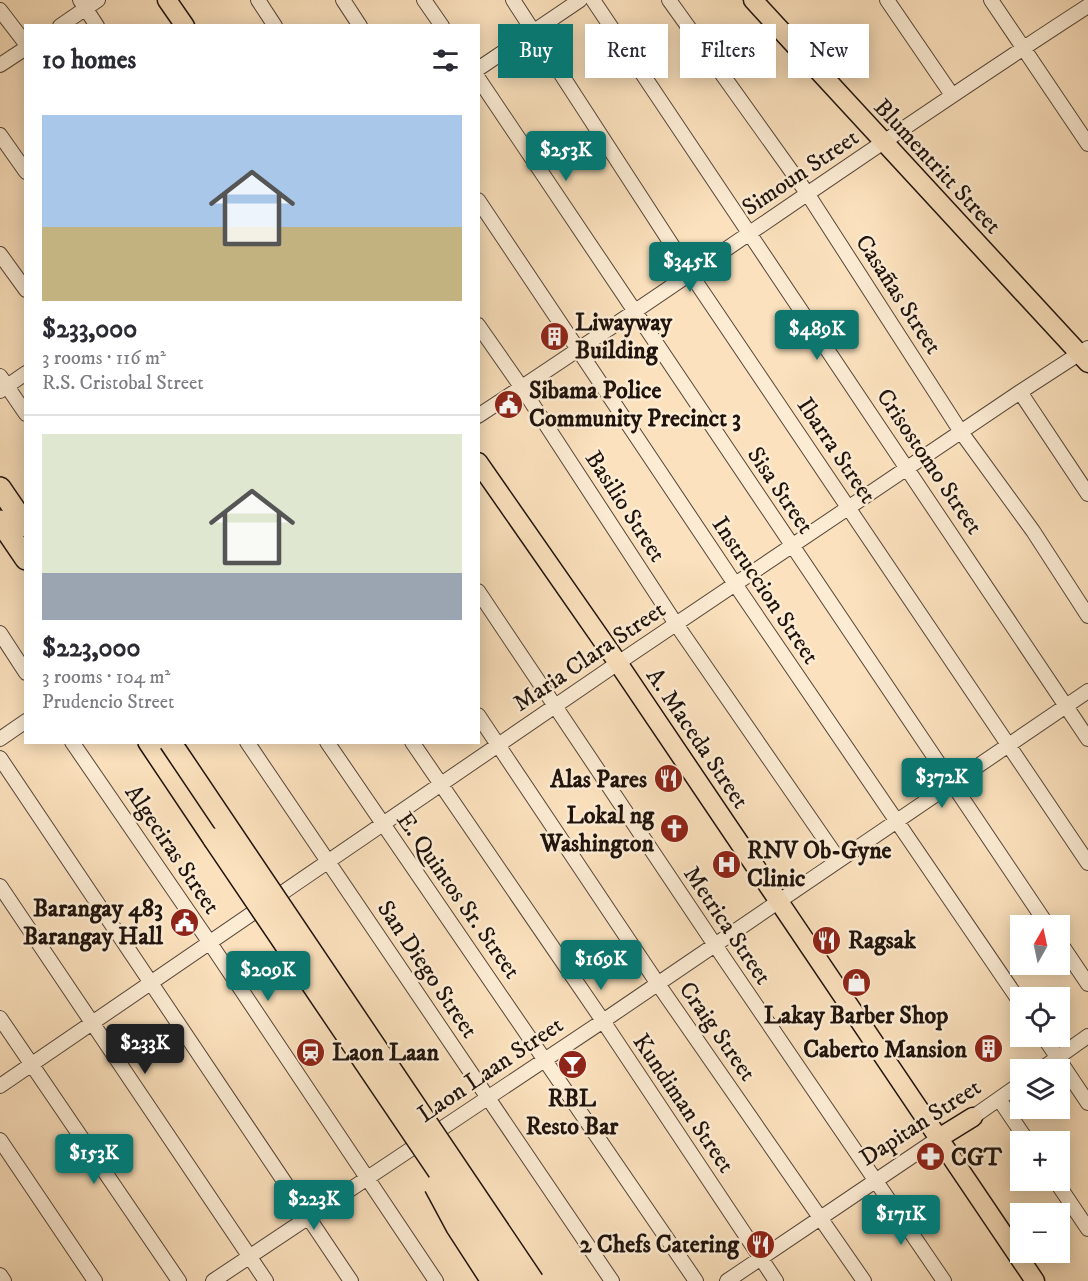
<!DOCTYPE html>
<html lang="en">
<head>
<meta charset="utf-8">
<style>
	body { margin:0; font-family:"IM FELL DW Pica",serif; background:#f2f2f3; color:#2b2b33; height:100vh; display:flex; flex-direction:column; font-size:22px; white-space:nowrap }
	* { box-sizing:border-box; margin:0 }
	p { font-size:20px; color:#7c7c81 }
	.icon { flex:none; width:33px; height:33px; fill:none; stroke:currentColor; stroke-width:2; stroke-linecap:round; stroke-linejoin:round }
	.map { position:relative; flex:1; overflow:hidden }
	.panel { position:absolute; left:24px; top:24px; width:456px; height:720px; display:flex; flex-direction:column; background:#fff; border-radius:0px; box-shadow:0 3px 15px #0003 }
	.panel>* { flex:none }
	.guide { position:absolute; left:498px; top:24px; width:500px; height:54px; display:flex; gap:12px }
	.needle { width:39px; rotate:9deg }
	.fabs { position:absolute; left:1010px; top:915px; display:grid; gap:12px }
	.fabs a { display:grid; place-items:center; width:60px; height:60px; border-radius:0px; background:#fff; box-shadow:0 3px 15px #0003; font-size:30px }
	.price { position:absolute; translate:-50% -51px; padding:0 14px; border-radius:6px; background:#0f766e; color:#fff; font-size:20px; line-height:39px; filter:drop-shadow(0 2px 3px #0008) }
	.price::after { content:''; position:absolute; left:50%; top:36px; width:18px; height:14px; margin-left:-9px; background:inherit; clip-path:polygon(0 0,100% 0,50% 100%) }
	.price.active { background:#222; color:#fff }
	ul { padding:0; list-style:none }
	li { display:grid; align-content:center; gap:12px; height:318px; padding:0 18px }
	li+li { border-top:2px solid #e1e1e2 }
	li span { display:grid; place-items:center; height:186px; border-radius:0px; color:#555 }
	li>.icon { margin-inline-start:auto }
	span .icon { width:108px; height:108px; fill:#fffc; stroke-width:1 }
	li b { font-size:26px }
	h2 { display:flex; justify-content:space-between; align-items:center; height:72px; padding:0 18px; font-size:26px }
	.chip { padding:0 21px; border-radius:0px; background:#fff; box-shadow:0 3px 15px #0003; font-size:21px; line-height:54px }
	.chip.active { background:#0f766e; color:#fff }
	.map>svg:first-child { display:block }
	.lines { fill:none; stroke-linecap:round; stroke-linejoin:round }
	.minor-casing { stroke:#564639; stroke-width:16 }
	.major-casing { stroke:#1f130d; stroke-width:21 }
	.highway-casing { stroke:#1f130d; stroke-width:24 }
	.minor { stroke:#fcecd4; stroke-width:14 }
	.major { stroke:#fbe1bd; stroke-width:18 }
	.highway { stroke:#fbe1bd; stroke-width:21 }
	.highway-bridge-casing { stroke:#1f130d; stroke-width:24; stroke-linecap:butt }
	.highway-bridge { stroke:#fbe1bd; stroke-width:21 }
	.labels { text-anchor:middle; stroke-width:5; stroke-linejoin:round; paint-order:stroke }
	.street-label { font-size:24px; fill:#1f130d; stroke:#fcecd4 }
	.poi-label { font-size:24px; font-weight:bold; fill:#1f130d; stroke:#fcecd4; text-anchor:start }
</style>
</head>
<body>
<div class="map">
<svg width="1088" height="1281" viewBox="0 0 1088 1281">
	<rect width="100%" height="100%" fill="#fbe1bd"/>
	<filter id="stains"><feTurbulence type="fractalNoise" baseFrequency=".00333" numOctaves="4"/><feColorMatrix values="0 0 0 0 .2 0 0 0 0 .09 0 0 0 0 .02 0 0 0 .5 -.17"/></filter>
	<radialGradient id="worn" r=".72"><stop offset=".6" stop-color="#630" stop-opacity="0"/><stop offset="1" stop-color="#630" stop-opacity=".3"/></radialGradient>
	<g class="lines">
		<defs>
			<path id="minor" d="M80 0 97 26
				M258 0 275 26
				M343 0 360 26
				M424 0 442 26
				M513 0 696 282 1088 863
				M593 0 1088 739
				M669 0 807 193 961 432 1033 531 1088 616
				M887 0 952 95
				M991 0 1088 144
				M0 10 26 44
				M60 26 98 0
				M0 65 26 48
				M478 69 580 0
				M478 78 1048 926
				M0 135 26 172
				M478 200 735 584 1020 1002
				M0 254 26 290
				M478 325 522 388 676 624 839 860
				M0 376 26 414
				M0 391 26 373
				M1020 392 1088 494
				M478 416C683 282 882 139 1088 6
				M478 591 715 945 944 1281
				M0 633 26 673
				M478 715 658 984 864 1281
				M0 739 26 721
				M72 742 210 943 436 1281
				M247 742 612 1281
				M327 742 696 1281
				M412 742 603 1021 776 1281
				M0 758 351 1281
				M0 886 266 1281
				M1059 941 1088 984
				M0 1018 179 1281
				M1043 1036 1088 1103
				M1040 1070 1088 1036
				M0 1086 618 663 1020 392 1088 348
				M999 1099 1028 1142
				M973 1117 1020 1084
				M0 1140 95 1281
				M1055 1180 1088 1229
				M0 1275 4 1281
				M213 1281 603 1021 1088 691
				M727 1281 939 1138"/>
			<path id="major" d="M167 0 185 26
				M753 0 1088 363
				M478 462 618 663 1035 1281
				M939 1138 973 1117"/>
			<path id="highway" d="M0 488 26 526
				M0 521 26 559
				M149 742 214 839"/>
		</defs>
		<!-- minor casing -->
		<use href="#minor" class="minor-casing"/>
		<!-- major casing -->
		<use href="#major" class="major-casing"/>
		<!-- highway casing -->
		<use href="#highway" class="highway-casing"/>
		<!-- minor -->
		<use href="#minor" class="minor"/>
		<!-- major -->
		<use href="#major" class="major"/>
		<!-- highway -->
		<use href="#highway" class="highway"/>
		<defs>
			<path id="highway-bridge" d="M170 742 533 1281
				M214 839 513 1281
				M435 1186 457 1227 492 1281"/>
		</defs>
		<!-- highway-bridge casing -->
		<use href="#highway-bridge" class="highway-bridge-casing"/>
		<!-- highway-bridge -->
		<use href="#highway-bridge" class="highway-bridge"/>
	</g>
	<!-- icons -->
	<defs>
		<symbol id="building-disc" viewBox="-11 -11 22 22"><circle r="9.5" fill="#8f2418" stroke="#fcecd4"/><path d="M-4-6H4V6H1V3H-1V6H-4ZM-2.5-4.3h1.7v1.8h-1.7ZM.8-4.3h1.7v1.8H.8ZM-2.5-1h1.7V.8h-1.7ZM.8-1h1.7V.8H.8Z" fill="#fff"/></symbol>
		<symbol id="civic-disc" viewBox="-11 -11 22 22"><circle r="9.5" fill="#8f2418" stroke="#fcecd4"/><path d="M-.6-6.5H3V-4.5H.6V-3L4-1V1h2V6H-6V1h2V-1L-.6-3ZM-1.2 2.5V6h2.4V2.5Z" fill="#fff"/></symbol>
		<symbol id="restaurant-disc" viewBox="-11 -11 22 22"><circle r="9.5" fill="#8f2418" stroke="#fcecd4"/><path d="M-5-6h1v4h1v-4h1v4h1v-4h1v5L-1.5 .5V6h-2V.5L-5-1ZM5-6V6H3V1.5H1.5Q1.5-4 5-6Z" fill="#fff"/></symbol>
		<symbol id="church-disc" viewBox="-11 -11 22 22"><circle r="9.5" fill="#8f2418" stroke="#fcecd4"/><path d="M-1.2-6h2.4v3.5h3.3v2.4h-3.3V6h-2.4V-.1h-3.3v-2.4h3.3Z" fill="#fff"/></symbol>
		<symbol id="hospital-disc" viewBox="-11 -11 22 22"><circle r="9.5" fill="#8f2418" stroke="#fcecd4"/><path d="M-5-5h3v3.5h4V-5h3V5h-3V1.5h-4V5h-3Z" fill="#fff"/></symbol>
		<symbol id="shop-disc" viewBox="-11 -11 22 22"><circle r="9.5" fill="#8f2418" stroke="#fcecd4"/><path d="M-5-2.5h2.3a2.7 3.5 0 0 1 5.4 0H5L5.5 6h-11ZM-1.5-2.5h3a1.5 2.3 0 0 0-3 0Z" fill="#fff"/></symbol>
		<symbol id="station-disc" viewBox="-11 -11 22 22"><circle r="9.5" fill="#8f2418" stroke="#fcecd4"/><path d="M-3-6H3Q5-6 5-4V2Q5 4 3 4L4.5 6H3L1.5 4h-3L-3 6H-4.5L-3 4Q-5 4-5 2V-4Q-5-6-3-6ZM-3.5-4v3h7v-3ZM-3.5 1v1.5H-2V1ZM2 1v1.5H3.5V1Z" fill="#fff"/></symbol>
		<symbol id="bar-disc" viewBox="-11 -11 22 22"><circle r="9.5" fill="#8f2418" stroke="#fcecd4"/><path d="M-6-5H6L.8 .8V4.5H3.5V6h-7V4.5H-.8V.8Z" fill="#fff"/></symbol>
		<symbol id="pharmacy-disc" viewBox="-11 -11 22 22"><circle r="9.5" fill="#8f2418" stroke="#fcecd4"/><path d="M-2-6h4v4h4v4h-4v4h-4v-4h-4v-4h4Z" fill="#fff"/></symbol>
	</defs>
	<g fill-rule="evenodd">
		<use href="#building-disc" x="538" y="320" width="33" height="33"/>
		<use href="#civic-disc" x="492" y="388" width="33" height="33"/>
		<use href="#restaurant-disc" x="652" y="762" width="33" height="33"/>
		<use href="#church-disc" x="658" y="812" width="33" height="33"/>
		<use href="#hospital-disc" x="710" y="848" width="33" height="33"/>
		<use href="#civic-disc" x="168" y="906" width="33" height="33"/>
		<use href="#restaurant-disc" x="810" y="924" width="33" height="33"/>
		<use href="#shop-disc" x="840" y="966" width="33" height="33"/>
		<use href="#building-disc" x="972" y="1032" width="33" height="33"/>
		<use href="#station-disc" x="294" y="1036" width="33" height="33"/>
		<use href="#bar-disc" x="556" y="1048" width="33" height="33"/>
		<use href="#pharmacy-disc" x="914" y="1140" width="33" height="33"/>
		<use href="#restaurant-disc" x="744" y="1228" width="33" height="33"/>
	</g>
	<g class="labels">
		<!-- street labels -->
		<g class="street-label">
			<text transform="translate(938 166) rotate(47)" y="8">Blumentritt Street</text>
			<text transform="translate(800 172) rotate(-34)" y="8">Simoun Street</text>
			<text transform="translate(899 294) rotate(57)" y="8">Casañas Street</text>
			<text transform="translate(837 450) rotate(56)" y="8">Ibarra Street</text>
			<text transform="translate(930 461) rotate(56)" y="8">Crisostomo Street</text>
			<text transform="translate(781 490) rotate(56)" y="8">Sisa Street</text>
			<text transform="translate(626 506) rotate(57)" y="8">Basilio Street</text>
			<text transform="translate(766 590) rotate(56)" y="8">Instruccion Street</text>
			<text transform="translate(589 656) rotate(-34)" y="8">Maria Clara Street</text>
			<text transform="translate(698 738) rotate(56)" y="8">A. Maceda Street</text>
			<text transform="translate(173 849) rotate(56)" y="8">Algeciras Street</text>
			<text transform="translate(459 895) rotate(55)" y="8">E. Quintos Sr. Street</text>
			<text transform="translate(728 925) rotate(56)" y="8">Metrica Street</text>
			<text transform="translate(428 969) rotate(56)" y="8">San Diego Street</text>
			<text transform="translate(718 1031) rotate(55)" y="8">Craig Street</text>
			<text transform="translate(490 1069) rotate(-34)" y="8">Laon Laan Street</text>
			<text transform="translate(684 1103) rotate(56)" y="8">Kundiman Street</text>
			<text transform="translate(920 1122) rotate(-33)" y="8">Dapitan Street</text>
		</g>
		<!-- poi labels -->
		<g class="poi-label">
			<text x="575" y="330">Liwayway<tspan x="575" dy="28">Building</tspan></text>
			<text x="529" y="398">Sibama Police<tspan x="529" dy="28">Community Precinct 3</tspan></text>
			<text x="647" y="787" text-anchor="end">Alas Pares</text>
			<text x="654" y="823" text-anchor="end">Lokal ng<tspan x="654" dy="28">Washington</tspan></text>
			<text x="747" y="858">RNV Ob-Gyne<tspan x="747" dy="28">Clinic</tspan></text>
			<text x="163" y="916" text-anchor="end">Barangay 483<tspan x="163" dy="28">Barangay Hall</tspan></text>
			<text x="848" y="948">Ragsak</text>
			<text x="856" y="1023" text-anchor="middle">Lakay Barber Shop</text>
			<text x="967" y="1057" text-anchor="end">Caberto Mansion</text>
			<text x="332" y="1060">Laon Laan</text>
			<text x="572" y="1106" text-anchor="middle">RBL<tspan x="572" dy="28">Resto Bar</tspan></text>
			<text x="951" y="1165">CGT</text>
			<text x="739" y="1252" text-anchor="end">2 Chefs Catering</text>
		</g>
	</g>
	<rect width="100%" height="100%" filter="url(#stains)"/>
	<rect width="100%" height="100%" fill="url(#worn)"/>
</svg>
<div class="fabs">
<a><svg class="needle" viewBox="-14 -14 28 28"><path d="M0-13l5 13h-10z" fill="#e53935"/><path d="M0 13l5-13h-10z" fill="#7c7c81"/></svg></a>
<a><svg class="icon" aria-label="locate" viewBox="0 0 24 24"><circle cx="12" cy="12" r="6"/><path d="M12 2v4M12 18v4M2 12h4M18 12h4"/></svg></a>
<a><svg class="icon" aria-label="layers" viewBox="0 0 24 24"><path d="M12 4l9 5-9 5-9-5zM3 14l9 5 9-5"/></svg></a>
<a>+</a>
<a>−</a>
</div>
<b class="price" style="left:566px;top:182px">$253K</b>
<b class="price" style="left:690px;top:293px">$345K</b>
<b class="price" style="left:817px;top:361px">$489K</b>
<b class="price" style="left:942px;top:809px">$372K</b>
<b class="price" style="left:601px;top:991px">$169K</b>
<b class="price" style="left:268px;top:1002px">$209K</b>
<b class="price active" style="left:145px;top:1075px">$233K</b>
<b class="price" style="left:94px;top:1185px">$153K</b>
<b class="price" style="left:314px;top:1231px">$223K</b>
<b class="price" style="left:901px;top:1246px">$171K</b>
<div class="guide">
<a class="chip active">Buy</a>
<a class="chip">Rent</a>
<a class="chip">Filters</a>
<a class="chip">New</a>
</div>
<section class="panel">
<h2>10 homes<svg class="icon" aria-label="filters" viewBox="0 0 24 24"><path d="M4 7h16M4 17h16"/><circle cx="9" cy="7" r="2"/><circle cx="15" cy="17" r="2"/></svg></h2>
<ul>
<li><span style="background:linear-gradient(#a9c7e8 60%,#c2b280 0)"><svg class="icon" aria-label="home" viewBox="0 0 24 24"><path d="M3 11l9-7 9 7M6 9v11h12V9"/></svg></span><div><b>$233,000</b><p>3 rooms · 116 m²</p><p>R.S. Cristobal Street</p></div></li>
<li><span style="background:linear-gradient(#dfe7d0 75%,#9aa5b1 0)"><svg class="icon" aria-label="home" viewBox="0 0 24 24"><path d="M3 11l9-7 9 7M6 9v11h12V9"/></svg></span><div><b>$223,000</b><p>3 rooms · 104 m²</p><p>Prudencio Street</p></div></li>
</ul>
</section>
</div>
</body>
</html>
